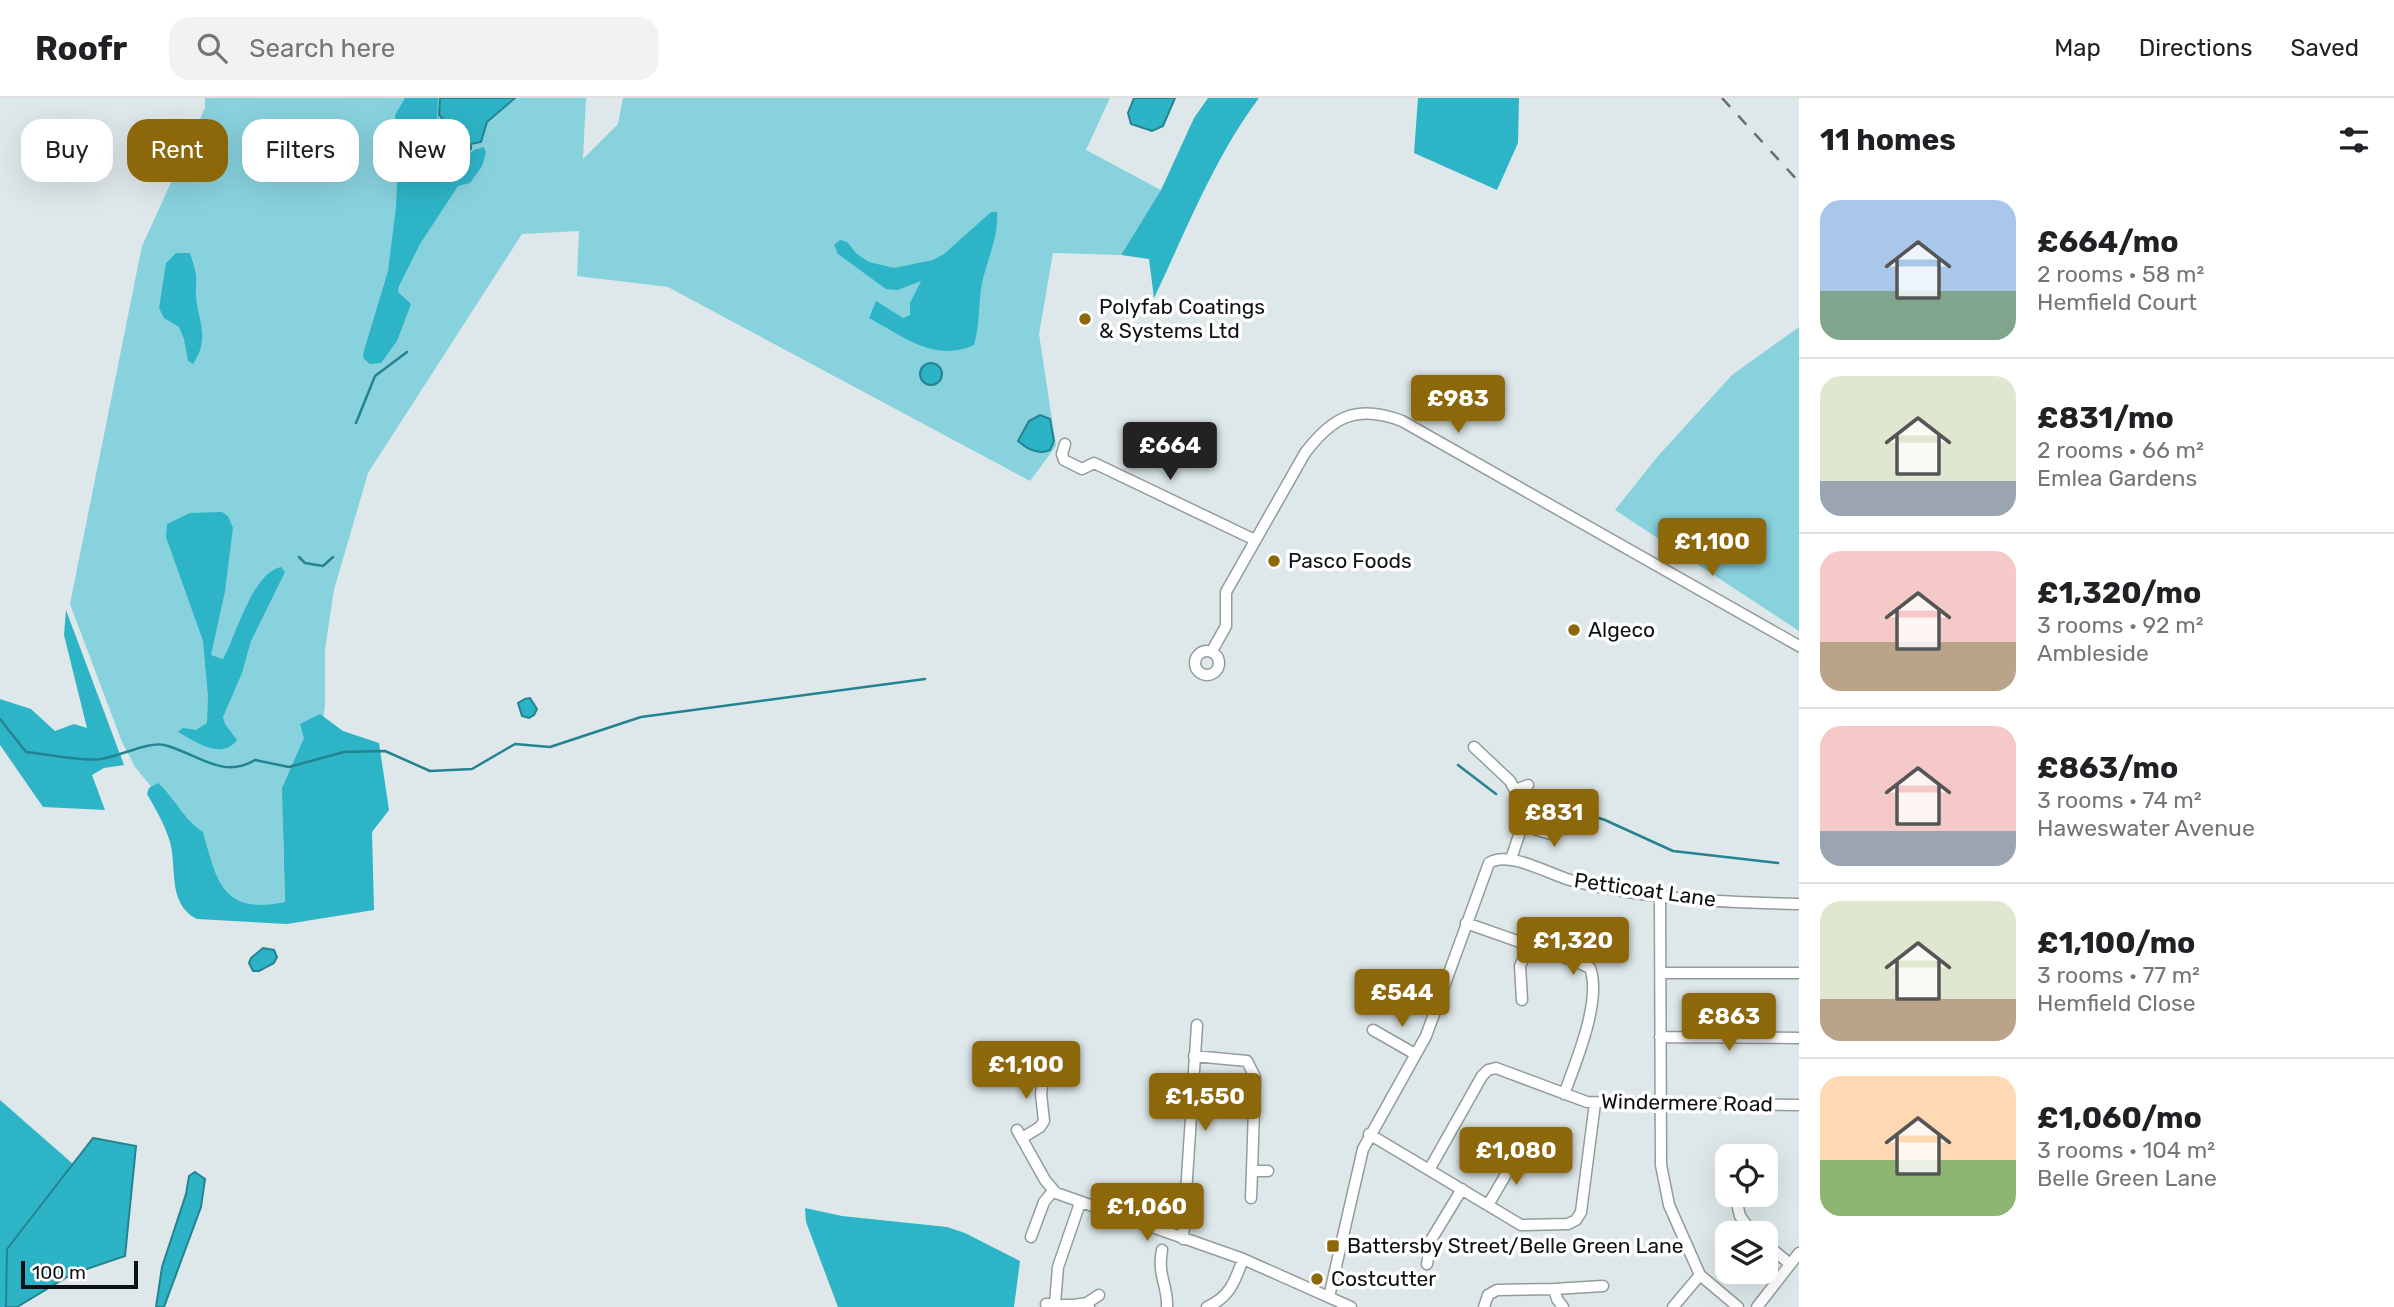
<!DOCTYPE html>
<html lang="en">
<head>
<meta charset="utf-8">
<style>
	body { margin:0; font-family:Rubik,sans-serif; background:#f2f2f2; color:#202124; height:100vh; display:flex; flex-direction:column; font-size:26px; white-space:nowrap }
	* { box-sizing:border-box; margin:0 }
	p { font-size:23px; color:#757577 }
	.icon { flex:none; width:38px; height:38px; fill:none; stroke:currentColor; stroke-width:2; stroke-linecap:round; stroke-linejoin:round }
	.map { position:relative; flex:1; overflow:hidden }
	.details { display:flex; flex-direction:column; background:#fff; width:595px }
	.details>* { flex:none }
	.guide { position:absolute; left:21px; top:21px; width:665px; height:63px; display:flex; gap:14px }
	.tools { position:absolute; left:1715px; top:1046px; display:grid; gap:14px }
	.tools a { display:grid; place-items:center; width:63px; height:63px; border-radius:14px; background:#fff; box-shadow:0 7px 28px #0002; font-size:35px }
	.scale { position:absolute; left:21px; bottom:18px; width:117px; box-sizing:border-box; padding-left:7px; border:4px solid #0e1212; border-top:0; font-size:19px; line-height:24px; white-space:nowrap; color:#0e1212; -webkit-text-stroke:5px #fff; paint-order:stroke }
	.price { position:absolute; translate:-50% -60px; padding:0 16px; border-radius:7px; background:#8d680a; color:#fff; font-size:23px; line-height:46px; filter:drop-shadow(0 2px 4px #0008) }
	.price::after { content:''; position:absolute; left:50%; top:42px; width:21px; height:16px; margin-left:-10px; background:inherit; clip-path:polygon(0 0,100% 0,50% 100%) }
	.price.on { background:#222; color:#fff }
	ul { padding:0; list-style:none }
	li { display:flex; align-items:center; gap:21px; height:175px; padding:0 21px }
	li+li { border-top:2px solid #e0e0e0 }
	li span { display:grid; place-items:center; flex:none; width:196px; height:140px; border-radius:21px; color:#555 }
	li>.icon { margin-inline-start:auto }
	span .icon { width:84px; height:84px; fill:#fffc; stroke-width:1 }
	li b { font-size:30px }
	h2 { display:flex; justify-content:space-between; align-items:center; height:84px; padding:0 21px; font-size:30px }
	.pill { padding:0 24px; border-radius:21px; background:#fff; box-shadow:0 7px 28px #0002; font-size:24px; line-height:63px }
	.pill.on { background:#8d680a; color:#fff }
	header { display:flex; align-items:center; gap:42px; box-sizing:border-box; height:98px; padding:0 35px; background:#fff; border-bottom:2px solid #e0e0e0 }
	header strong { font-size:33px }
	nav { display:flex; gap:38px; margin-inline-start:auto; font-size:24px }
	.search { width:490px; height:63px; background:#f2f2f2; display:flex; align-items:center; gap:18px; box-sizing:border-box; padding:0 24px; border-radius:21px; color:#757577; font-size:26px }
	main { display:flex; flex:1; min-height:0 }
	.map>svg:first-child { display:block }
	.green { fill:#88d2de }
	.forest { fill:#2eb4c7 }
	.water { fill:#2db3c6; stroke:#248390; stroke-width:2 }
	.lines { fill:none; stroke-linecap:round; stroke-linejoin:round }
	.stream { stroke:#248390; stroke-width:2.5 }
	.minor-casing { stroke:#939c9d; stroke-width:13 }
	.minor { stroke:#fff; stroke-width:10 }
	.rail { stroke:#676e6f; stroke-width:2.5; stroke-dasharray:12 12; stroke-linecap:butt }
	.poi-dot { fill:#8d680a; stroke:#fff; stroke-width:2.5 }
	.labels { text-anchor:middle; stroke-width:7; stroke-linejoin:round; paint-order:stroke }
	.poi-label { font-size:21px; fill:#0e1212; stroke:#fff; text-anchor:start }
	.street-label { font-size:21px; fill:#0e1212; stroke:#fff }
</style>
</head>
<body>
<header>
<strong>Roofr</strong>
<div class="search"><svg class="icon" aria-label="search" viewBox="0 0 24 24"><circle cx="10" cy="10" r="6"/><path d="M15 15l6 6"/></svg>Search here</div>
<nav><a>Map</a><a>Directions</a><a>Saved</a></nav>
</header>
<main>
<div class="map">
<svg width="1799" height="1209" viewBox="0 0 1799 1209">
	<rect width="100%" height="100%" fill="#dee8ea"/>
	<!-- green -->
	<path class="green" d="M205 0H586L583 61 618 26 623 0H1110L1086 52 1161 92 1121 157 1053 155 1039 236 1056 348 1030 383 668 189 577 178 579 133 522 136 368 375 334 492 325 551V607L318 668 283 733 285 814 194 813 191 737 135 669 122 644 70 506 142 148 205 10Z
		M1799 229V533L1615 412 1658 358 1732 277Z"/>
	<!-- forest -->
	<path class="forest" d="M405 0H438L437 19C443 24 449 34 449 43L442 49 434 64 436 72 454 60 465 59 474 52 484 49 486 54 482 68 470 85 458 88 420 146 399 188 398 194 411 206 397 243 381 265 370 266 364 261 363 256 388 173 396 109 398 65 395 17Z
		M1208 0H1259C1214 60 1186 133 1154 200L1149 161 1121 157 1161 92 1194 20Z
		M1418 0H1519L1518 45 1497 92 1414 55Z
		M991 114H997C999 138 987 162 982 185 978 206 980 227 974 247 934 265 903 238 869 220L876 203 903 220 910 217V205L921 183 898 192 886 191 838 156 834 147 840 142 847 144 857 156 869 164 894 170 933 162 944 156Z
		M176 155H190C192 162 195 170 196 177 197 185 195 192 196 200 199 225 210 241 193 266L188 263 184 241 179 229 164 220 159 210 166 165Z
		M222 414 228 418 233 430 225 493 211 557 223 561C237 536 252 475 281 469L285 474 251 543 242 575 223 619 225 626 237 642C221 663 195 643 178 634L183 630 196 632 207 625 208 598 203 543 166 439 167 426 190 415Z
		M66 512 124 667 104 670 92 677 105 712 43 709 0 647V601L31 611 55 633 74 626 87 630 64 537Z
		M320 616 343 633 379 645 389 712 372 734 374 812 287 826 197 821C166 806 178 767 169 741 164 725 155 710 147 696L149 690 158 685C175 700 183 721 203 734 217 785 223 817 285 804L282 690 304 640 300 626Z
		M0 1002 73 1066 7 1151 6 1209H0Z
		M805 1110 842 1118 947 1129 965 1135 1020 1163 1014 1209H838L806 1124Z"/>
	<!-- water -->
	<path class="water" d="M440 0H515L487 24 481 44 471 46V51L463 57 453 56 437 68C436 47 467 43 439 17Z
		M1134 0H1175L1163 28 1152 33 1131 26 1128 15Z
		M920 276a11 11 0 1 1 22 0a11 11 0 1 1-22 0Z
		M1040 317 1050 321 1054 343 1050 352C1039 357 1027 351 1018 343L1029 323Z
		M530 600 537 611 534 617 529 620 522 618 518 605 525 601Z
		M263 850 274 852 277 859 274 865 259 873H253L249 865 251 860Z
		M93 1040 136 1048 125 1158 72 1176 17 1209H6L7 1151Z
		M195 1074 205 1081 201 1109 164 1209H156L162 1169 186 1096 189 1078Z"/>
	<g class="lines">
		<!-- stream -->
		<path class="stream" d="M356 325 375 278 407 254
			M299 459 305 465 323 468 333 459
			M0 621 26 654C47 656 81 664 101 661 118 659 149 643 164 647 197 655 222 682 255 662L289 669 344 654 385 653 430 673 472 671 515 646 550 649 641 619 925 581
			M1458 667 1496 696
			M1530 698 1605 722 1673 753 1778 765"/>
		<defs>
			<path id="minor" d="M1065 346 1062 356 1064 362 1082 371 1094 365 1255 442
				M1195 565a12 12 0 1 1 24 0a12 12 0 1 1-24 0Z
				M1212 553 1226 528V494L1305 355C1333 318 1357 306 1402 323L1799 548
				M1474 649 1510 683 1515 692 1522 728 1511 761
				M1515 692 1528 687
				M1521 730 1527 729 1551 736 1556 733 1559 725
				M1660 799 1661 1067 1669 1107 1700 1177 1738 1209
				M1466 825 1577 864 1590 870C1602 902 1576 964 1564 996
				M1661 875H1799
				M1522 902 1520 868 1529 848
				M1373 932 1415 956
				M1660 939 1799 940
				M1194 958 1247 963 1255 979 1252 1073
				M1017 1032 1045 1082 1056 1095 1243 1161 1351 1209
				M1369 1036 1521 1127 1568 1126 1576 1122 1581 1114 1595 1005
				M1022 1040 1040 1029 1044 1023 1041 996 1044 973
				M1429 1072 1482 978 1488 972 1496 970 1587 1004 1799 1007
				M1735 1097 1740 1118 1753 1136
				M1251 1100 1252 1073H1268
				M1488 1107 1518 1056
				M1031 1139 1044 1104 1053 1093
				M1183 1141 1197 927
				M1766 1146 1790 1166
				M1162 1152C1157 1178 1168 1187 1167 1209
				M1427 1166 1431 1142 1462 1091
				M1554 1191 1603 1188
				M1329 1199 1363 1051 1426 938 1489 765C1508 752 1549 776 1570 782 1646 802 1721 804 1799 806
				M1046 1206 1074 1207 1087 1205
				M1055 1206 1058 1169 1080 1105
				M1089 1209 1087 1205 1099 1197
				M1207 1209C1230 1199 1235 1183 1243 1161
				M1484 1209 1488 1197 1497 1192 1554 1191 1557 1201 1563 1209
				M1673 1209 1700 1177
				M1757 1209 1799 1155"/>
		</defs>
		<!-- minor casing -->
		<use href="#minor" class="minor-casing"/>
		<!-- minor -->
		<use href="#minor" class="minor"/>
		<!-- rail -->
		<path class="rail" d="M1722 0 1799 84"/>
	</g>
	<!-- markers -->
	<g class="poi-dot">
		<circle cx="1085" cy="221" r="7"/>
		<circle cx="1274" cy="463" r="7"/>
		<circle cx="1574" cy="532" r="7"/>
		<rect x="1326" y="1141" width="14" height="14" rx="3.5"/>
		<circle cx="1317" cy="1181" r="7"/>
	</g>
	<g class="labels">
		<!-- poi labels -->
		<g class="poi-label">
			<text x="1099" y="216">Polyfab Coatings<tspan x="1099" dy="24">&amp; Systems Ltd</tspan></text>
			<text x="1288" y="470">Pasco Foods</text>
			<text x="1588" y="539">Algeco</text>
			<text x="1347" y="1155">Battersby Street/Belle Green Lane</text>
			<text x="1331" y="1188">Costcutter</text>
		</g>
		<!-- street labels -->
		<g class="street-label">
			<text transform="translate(1645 792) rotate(8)" y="7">Petticoat Lane</text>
			<text transform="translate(1687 1005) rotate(1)" y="7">Windermere Road</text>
		</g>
	</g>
</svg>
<div class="tools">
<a><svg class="icon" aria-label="locate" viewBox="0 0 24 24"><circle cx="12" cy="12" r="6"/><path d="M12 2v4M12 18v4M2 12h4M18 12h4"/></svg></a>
<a><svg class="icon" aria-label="layers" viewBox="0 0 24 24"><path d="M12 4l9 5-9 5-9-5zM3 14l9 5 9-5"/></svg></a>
</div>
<div class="scale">100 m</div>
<b class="price" style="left:1458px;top:337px">£983</b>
<b class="price on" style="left:1170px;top:384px">£664</b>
<b class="price" style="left:1712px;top:480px">£1,100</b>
<b class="price" style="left:1554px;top:751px">£831</b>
<b class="price" style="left:1573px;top:879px">£1,320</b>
<b class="price" style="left:1402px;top:931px">£544</b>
<b class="price" style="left:1729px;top:955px">£863</b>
<b class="price" style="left:1026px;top:1003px">£1,100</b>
<b class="price" style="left:1205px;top:1035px">£1,550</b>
<b class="price" style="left:1516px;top:1089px">£1,080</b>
<b class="price" style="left:1147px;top:1145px">£1,060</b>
<div class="guide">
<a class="pill">Buy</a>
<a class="pill on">Rent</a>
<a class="pill">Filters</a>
<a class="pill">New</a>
</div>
</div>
<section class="details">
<h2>11 homes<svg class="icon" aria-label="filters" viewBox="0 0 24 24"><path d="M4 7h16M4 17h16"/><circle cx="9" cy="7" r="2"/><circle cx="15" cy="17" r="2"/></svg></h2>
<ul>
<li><span style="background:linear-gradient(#a9c7e8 65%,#7fa58c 0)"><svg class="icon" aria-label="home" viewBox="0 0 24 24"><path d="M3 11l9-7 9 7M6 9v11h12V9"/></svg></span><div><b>£664/mo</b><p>2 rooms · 58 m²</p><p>Hemfield Court</p></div></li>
<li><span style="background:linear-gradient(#dfe7d0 75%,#9aa5b1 0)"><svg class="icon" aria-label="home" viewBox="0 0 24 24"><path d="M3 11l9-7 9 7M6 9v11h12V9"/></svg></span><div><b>£831/mo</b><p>2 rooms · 66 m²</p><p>Emlea Gardens</p></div></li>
<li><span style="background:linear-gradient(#f6c9c9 65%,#b9a48a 0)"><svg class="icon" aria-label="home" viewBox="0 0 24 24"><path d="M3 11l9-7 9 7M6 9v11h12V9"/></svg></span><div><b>£1,320/mo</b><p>3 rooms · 92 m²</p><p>Ambleside</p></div></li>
<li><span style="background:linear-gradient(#f6c9c9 75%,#9aa5b1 0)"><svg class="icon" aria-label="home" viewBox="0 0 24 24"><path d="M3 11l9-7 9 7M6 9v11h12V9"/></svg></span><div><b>£863/mo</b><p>3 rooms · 74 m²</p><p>Haweswater Avenue</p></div></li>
<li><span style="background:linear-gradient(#dfe7d0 70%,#b9a48a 0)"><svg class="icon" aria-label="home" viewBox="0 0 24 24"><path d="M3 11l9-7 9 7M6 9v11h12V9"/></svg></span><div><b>£1,100/mo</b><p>3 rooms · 77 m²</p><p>Hemfield Close</p></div></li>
<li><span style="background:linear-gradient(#ffd9b3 60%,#8fb573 0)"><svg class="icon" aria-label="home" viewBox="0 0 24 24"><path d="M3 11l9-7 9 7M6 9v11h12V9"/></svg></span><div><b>£1,060/mo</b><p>3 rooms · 104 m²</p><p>Belle Green Lane</p></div></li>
</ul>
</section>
</main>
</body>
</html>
